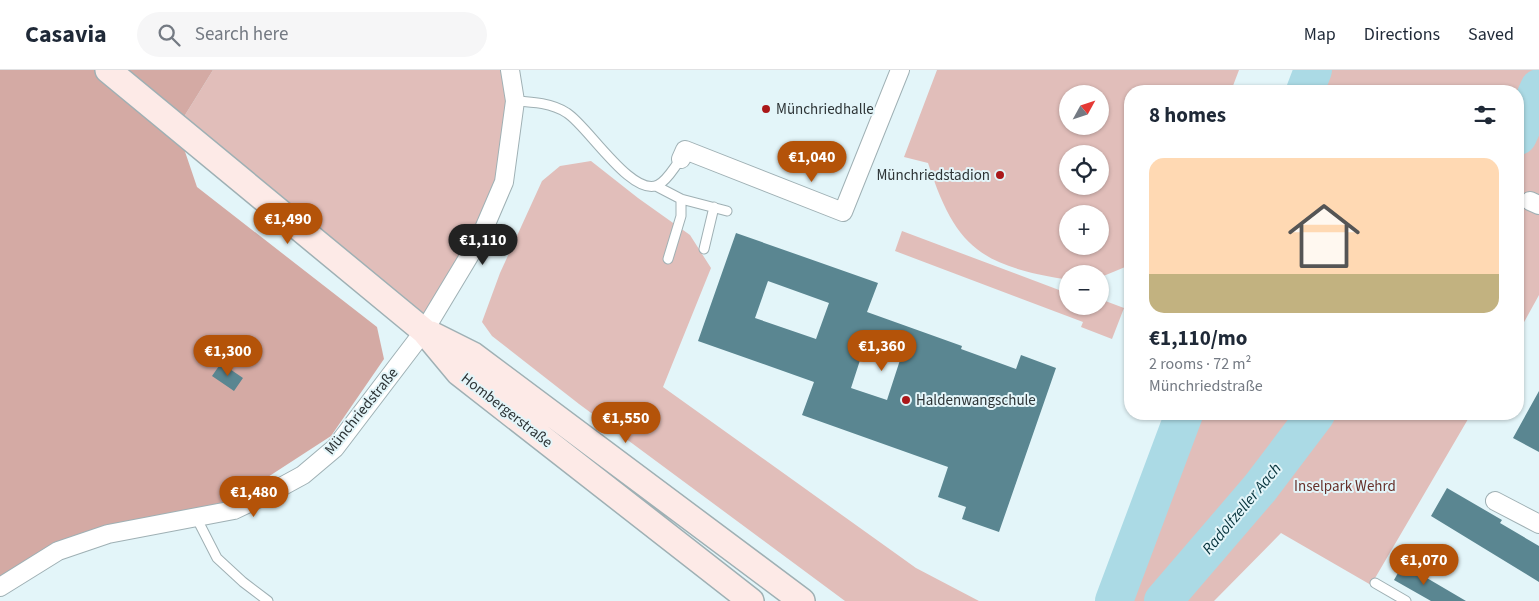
<!DOCTYPE html>
<html lang="en">
<head>
<meta charset="utf-8">
<style>
	body { margin:0; font-family:"Source Sans 3",sans-serif; background:#f6f6f7; color:#1f2937; height:100vh; display:flex; flex-direction:column; font-size:19px; white-space:nowrap }
	* { box-sizing:border-box; margin:0 }
	p { font-size:16px; color:#747a83 }
	.icon { flex:none; width:28px; height:28px; fill:none; stroke:currentColor; stroke-width:2; stroke-linecap:round; stroke-linejoin:round }
	.map { position:relative; flex:1; overflow:hidden }
	.drawer { position:absolute; left:1124px; top:15px; width:400px; height:335px; display:flex; flex-direction:column; background:#fff; border-radius:20px; box-shadow:0 1px 4px #0004 }
	.drawer>* { flex:none }
	.needle { width:32px; rotate:50deg }
	.controls { position:absolute; left:1059px; top:15px; display:grid; gap:10px }
	.controls a { display:grid; place-items:center; width:50px; height:50px; border-radius:50%; background:#fff; box-shadow:0 1px 4px #0004; font-size:25px }
	.price { position:absolute; translate:-50% -42px; padding:0 11px; border-radius:18px; background:#b45309; color:#fff; font-size:16px; line-height:32px; filter:drop-shadow(0 1px 2px #0008) }
	.price::after { content:''; position:absolute; left:50%; top:30px; width:15px; height:11px; margin-left:-8px; background:inherit; clip-path:polygon(0 0,100% 0,50% 100%) }
	.price.current { background:#222; color:#fff }
	ul { padding:0; list-style:none }
	li { display:grid; align-content:center; gap:10px; height:265px; padding:0 25px }
	li+li { border-top:1px solid #e0e1e3 }
	li span { display:grid; place-items:center; height:155px; border-radius:15px; color:#555 }
	li>.icon { margin-inline-start:auto }
	span .icon { width:90px; height:90px; fill:#fffc; stroke-width:1 }
	li b { font-size:21px }
	h2 { display:flex; justify-content:space-between; align-items:center; height:60px; padding:0 25px; font-size:21px }
	header { display:flex; align-items:center; gap:30px; box-sizing:border-box; height:70px; padding:0 25px; background:#fff; border-bottom:1px solid #e0e1e3 }
	header strong { font-size:24px }
	nav { display:flex; gap:28px; margin-inline-start:auto; font-size:18px }
	.search { width:350px; height:45px; background:#f6f6f7; display:flex; align-items:center; gap:12px; box-sizing:border-box; padding:0 18px; border-radius:28px; color:#747a83; font-size:19px }
	.map>svg:first-child { display:block }
	.green { fill:#e1beba; fill-rule:evenodd }
	.forest { fill:#d4aaa4 }
	.lines { fill:none; stroke-linecap:round; stroke-linejoin:round }
	.river { stroke:#abdae5; stroke-width:38 }
	.building { fill:#5a8691; fill-rule:evenodd }
	.lane-casing { stroke:#9fb0b4; stroke-width:11 }
	.street-casing { stroke:#9fb0b4; stroke-width:20 }
	.secondary-casing { stroke:#9fb0b4; stroke-width:28 }
	.lane { stroke:#fff; stroke-width:9 }
	.street { stroke:#fff; stroke-width:18 }
	.secondary { stroke:#fdeae7; stroke-width:25 }
	.poi-dot { fill:#aa1719; stroke:#e3f5f9; stroke-width:2 }
	.labels { text-anchor:middle; stroke-width:4; stroke-linejoin:round; paint-order:stroke }
	.poi-label { font-size:15px; fill:#2d3436; stroke:#e3f5f9; text-anchor:start }
	.street-label { font-size:15px; fill:#2d3436; stroke:#e3f5f9 }
	.park-label { font-size:15px; fill:#67302a; stroke:#e3f5f9 }
	.water-label { font-size:16px; font-style:italic; fill:#06333c; stroke:#e3f5f9 }
</style>
</head>
<body>
<header>
<strong>Casavia</strong>
<div class="search"><svg class="icon" aria-label="search" viewBox="0 0 24 24"><circle cx="10" cy="10" r="6"/><path d="M15 15l6 6"/></svg>Search here</div>
<nav><a>Map</a><a>Directions</a><a>Saved</a></nav>
</header>
<div class="map">
<svg width="1539" height="531" viewBox="0 0 1539 531">
	<rect width="100%" height="100%" fill="#e3f5f9"/>
	<!-- green -->
	<path class="green" d="M213 0H510L504 112 424 261 177 58Z
		M937 0H1239L1231 21H1130V195L1101 207 1100 204H1068L1067 209H1064C979 195 955 176 928 93L904 87ZM1068 24H1100V56H1068ZM1068 84H1100V116H1068ZM1068 144H1100V176H1068Z
		M1313 0H1539V225L1518 263V21H1305Z
		M591 91 638 128 690 165 711 198 663 317 916 498 979 531H845L579 334 492 266 482 252 500 203 542 111 560 96Z
		M902 161 1067 223 1068 236H1100V229L1124 238 1112 269 1081 257 1083 252 895 181Z
		M1184 344H1471L1371 515 1281 463 1214 531H1114Z"/>
	<!-- forest -->
	<path class="forest" d="M0 0H213L177 58 197 117 377 257 384 289 331 366 234 429 56 478 0 509Z"/>
	<g class="lines">
		<!-- river -->
		<path class="river" d="M1305 21 1313 0
			M1518 66 1539 18
			M1114 531 1184 344
			M1163 531 1260 418 1316 344"/>
	</g>
	<!-- building -->
	<path class="building" d="M736 163 878 213 867 242 962 276 961 279 1016 299 1021 285 1056 298 999 462 962 449 966 437 938 427 948 397 802 345 814 312 698 271ZM768 211 829 233 816 269 755 248ZM864 278 900 290 887 330 851 318Z
		M221 293 243 308 234 321 212 306Z
		M1539 321V382L1513 368Z
		M1447 418 1502 450 1500 453 1539 476V512L1431 446Z
		M1403 494 1466 531H1431L1394 510Z"/>
	<g class="lines">
		<defs>
			<path id="lane" d="M515 31C533 32 552 33 567 43 587 55 632 128 658 115 668 110 674 97 681 89
				M656 116 681 129 727 141
				M704 179 714 137
				M668 189 681 146V129
				M196 447 217 488 243 512 268 531
				M1375 513 1406 531"/>
			<path id="street" d="M681 89 685 80 843 142 900 0
				M1530 131 1539 135
				M1495 431 1539 454
				M0 517 58 481 108 464 234 440 270 423 303 405 335 378 424 261 480 168 504 112 515 31 510 0"/>
			<path id="secondary" d="M108 0 424 261 459 303 751 531
				M431 264 473 285 802 531"/>
		</defs>
		<!-- lane casing -->
		<use href="#lane" class="lane-casing"/>
		<!-- street casing -->
		<use href="#street" class="street-casing"/>
		<!-- secondary casing -->
		<use href="#secondary" class="secondary-casing"/>
		<!-- lane -->
		<use href="#lane" class="lane"/>
		<!-- street -->
		<use href="#street" class="street"/>
		<!-- secondary -->
		<use href="#secondary" class="secondary"/>
	</g>
	<!-- markers -->
	<g class="poi-dot">
		<circle cx="766" cy="39" r="5"/>
		<circle cx="1000" cy="105" r="5"/>
		<circle cx="906" cy="330" r="5"/>
	</g>
	<g class="labels">
		<!-- poi labels -->
		<g class="poi-label">
			<text x="776" y="44">Münchriedhalle</text>
			<text x="990" y="110" text-anchor="end">Münchriedstadion</text>
			<text x="916" y="335">Haldenwangschule</text>
		</g>
		<!-- street labels -->
		<g class="street-label">
			<text transform="translate(507 340) rotate(38)" y="5">Hombergerstraße</text>
			<text transform="translate(361 341) rotate(-51)" y="5">Münchriedstraße</text>
		</g>
		<!-- park labels -->
		<g class="park-label">
			<text x="1345" y="421">Inselpark Wehrd</text>
		</g>
		<!-- water labels -->
		<g class="water-label">
			<text transform="translate(1241 438) rotate(-50)" y="6">Radolfzeller Aach</text>
		</g>
	</g>
</svg>
<div class="controls">
<a><svg class="needle" viewBox="-14 -14 28 28"><path d="M0-13l5 13h-10z" fill="#e53935"/><path d="M0 13l5-13h-10z" fill="#747a83"/></svg></a>
<a><svg class="icon" aria-label="locate" viewBox="0 0 24 24"><circle cx="12" cy="12" r="6"/><path d="M12 2v4M12 18v4M2 12h4M18 12h4"/></svg></a>
<a>+</a>
<a>−</a>
</div>
<b class="price" style="left:812px;top:113px">€1,040</b>
<b class="price" style="left:288px;top:175px">€1,490</b>
<b class="price current" style="left:483px;top:196px">€1,110</b>
<b class="price" style="left:882px;top:302px">€1,360</b>
<b class="price" style="left:228px;top:307px">€1,300</b>
<b class="price" style="left:626px;top:374px">€1,550</b>
<b class="price" style="left:254px;top:448px">€1,480</b>
<b class="price" style="left:1424px;top:516px">€1,070</b>
<section class="drawer">
<h2>8 homes<svg class="icon" aria-label="filters" viewBox="0 0 24 24"><path d="M4 7h16M4 17h16"/><circle cx="9" cy="7" r="2"/><circle cx="15" cy="17" r="2"/></svg></h2>
<ul>
<li><span style="background:linear-gradient(#ffd9b3 75%,#c2b280 0)"><svg class="icon" aria-label="home" viewBox="0 0 24 24"><path d="M3 11l9-7 9 7M6 9v11h12V9"/></svg></span><div><b>€1,110/mo</b><p>2 rooms · 72 m²</p><p>Münchriedstraße</p></div></li>
</ul>
</section>
</div>
</body>
</html>
